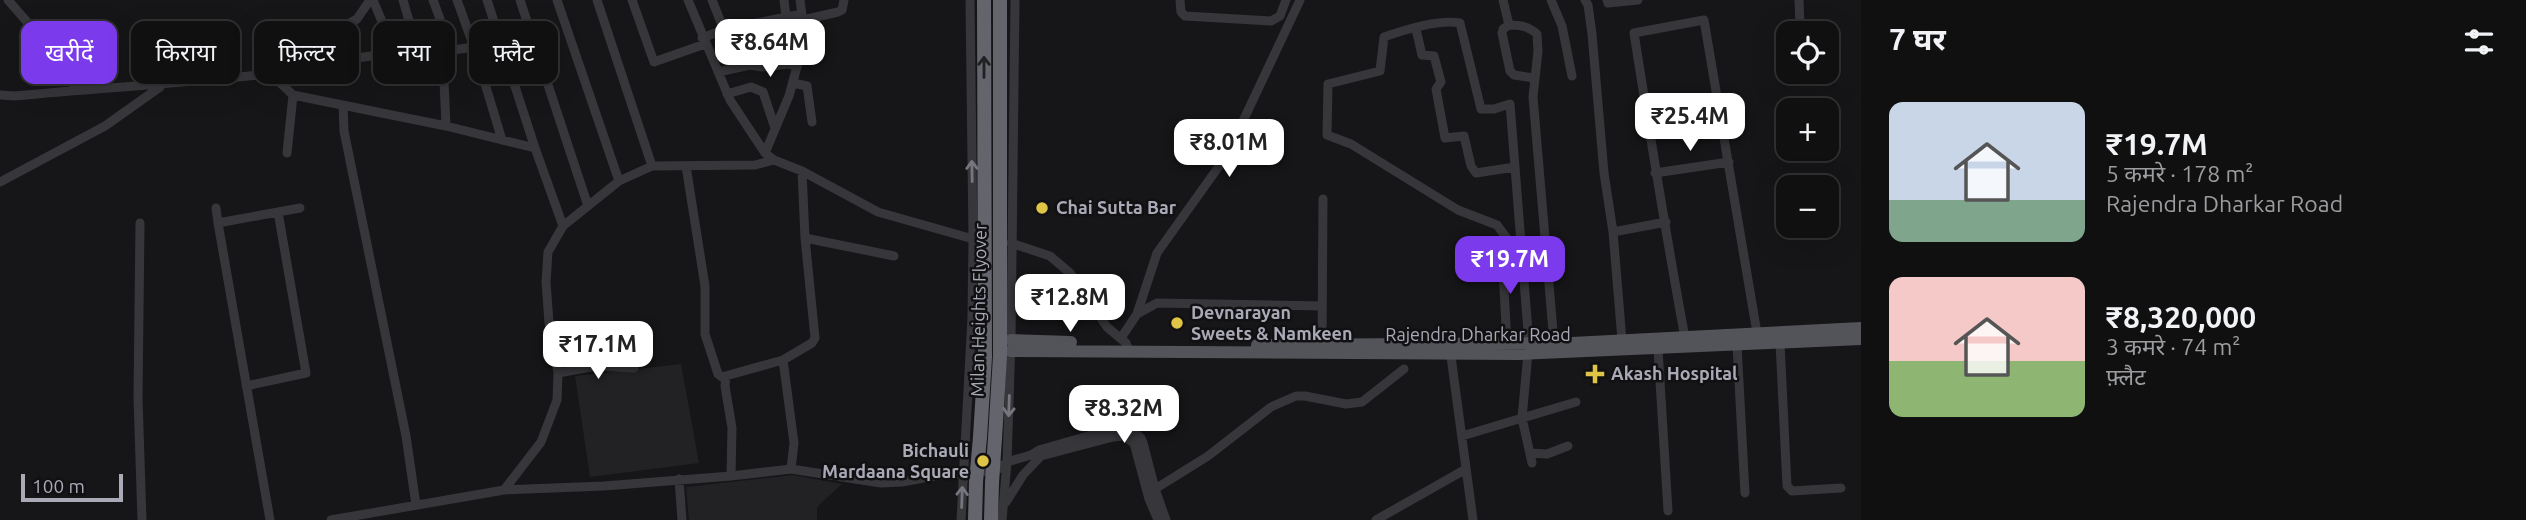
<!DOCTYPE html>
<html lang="hi">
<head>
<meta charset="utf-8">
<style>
	body { margin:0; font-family:Ubuntu,"Noto Sans Devanagari",sans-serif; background:#1e1e1f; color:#f1f3f6; height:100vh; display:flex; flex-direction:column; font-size:26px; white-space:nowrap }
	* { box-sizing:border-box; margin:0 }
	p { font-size:23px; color:#9c9d9f }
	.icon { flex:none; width:38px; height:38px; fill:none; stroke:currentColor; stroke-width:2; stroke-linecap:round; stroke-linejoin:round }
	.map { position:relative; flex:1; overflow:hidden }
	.details { display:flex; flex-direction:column; background:#101011; width:665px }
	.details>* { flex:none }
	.guide { position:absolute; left:21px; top:21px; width:665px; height:63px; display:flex; gap:14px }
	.tools { position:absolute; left:1776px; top:21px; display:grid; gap:14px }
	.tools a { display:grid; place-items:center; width:63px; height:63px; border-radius:14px; background:#101011; box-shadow:0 7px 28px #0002,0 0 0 2px #303031; font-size:35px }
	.scale { position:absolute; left:21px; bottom:18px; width:102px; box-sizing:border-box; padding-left:7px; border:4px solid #a9aab6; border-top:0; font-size:19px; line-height:24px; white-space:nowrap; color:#a9aab6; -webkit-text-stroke:5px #111012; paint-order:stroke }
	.price { position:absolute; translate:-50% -60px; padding:0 16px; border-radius:14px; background:#fff; color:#222; font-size:23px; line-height:46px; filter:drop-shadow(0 2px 4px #0008) }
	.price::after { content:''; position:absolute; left:50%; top:42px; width:21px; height:16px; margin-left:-10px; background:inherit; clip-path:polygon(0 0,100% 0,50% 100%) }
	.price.selected { background:#7c3aed; color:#fff }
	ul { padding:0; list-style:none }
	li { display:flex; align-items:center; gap:21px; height:175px; padding:0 28px }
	li span { display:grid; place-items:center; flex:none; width:196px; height:140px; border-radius:14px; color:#555 }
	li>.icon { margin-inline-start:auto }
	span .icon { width:84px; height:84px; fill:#fffc; stroke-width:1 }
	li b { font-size:30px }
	h2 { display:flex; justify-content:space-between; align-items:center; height:84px; padding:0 28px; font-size:30px }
	.chip { padding:0 24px; border-radius:14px; background:#101011; box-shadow:0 7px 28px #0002,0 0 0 2px #303031; font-size:24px; line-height:63px }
	.chip.selected { background:#7c3aed; color:#fff }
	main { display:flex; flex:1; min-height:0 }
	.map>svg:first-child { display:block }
	.built { fill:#222124 }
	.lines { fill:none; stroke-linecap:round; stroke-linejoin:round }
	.minor { stroke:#37373b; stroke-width:9 }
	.major { stroke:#53535a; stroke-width:12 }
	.highway { stroke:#63646c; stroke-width:14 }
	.highway-bridge { stroke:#63646c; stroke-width:14 }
	.oneway { stroke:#212124 }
	.oneway2 { stroke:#76767f }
	.poi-dot { fill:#dfc545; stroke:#111012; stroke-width:2.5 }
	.labels { text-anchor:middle; stroke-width:5; stroke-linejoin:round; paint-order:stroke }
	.poi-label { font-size:18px; font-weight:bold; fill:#a9aab6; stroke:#111012; text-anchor:start }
	.street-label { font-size:18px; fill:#a9aab6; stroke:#111012 }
</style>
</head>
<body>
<main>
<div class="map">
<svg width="1861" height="520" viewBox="0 0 1861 520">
	<rect width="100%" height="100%" fill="#161517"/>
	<!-- built -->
	<path class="built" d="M681 364 699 463 590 477 575 376Z
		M793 475 842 484 817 507V520H689L686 487Z"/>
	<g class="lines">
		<!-- minor -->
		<path class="minor" d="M8 0 63 63 68 69 75 90
			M373 0 386 31
			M403 0 419 55 474 47
			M433 0 440 19
			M457 0 474 47 502 140
			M487 0 535 148
			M520 0 588 206
			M557 0 619 181
			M597 0 652 166
			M632 0 654 62 705 44
			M688 0 730 100 765 153 774 160 802 171 878 212 973 239
			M712 0 724 30
			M784 0 786 17
			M1180 0 1181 12 1185 16 1271 21 1280 16 1286 0
			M1503 0 1509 25 1503 29 1502 33 1510 71 1514 75 1534 78
			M1551 0 1562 26 1572 76
			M1585 0 1588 5 1592 34 1604 173 1613 232 1622 340
			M1607 0 1608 3 1638 0
			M1799 0 1800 25
			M803 20 838 12 842 10 844 0
			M1509 25C1520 25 1528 26 1537 34L1538 51 1533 97 1554 343
			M1416 29 1422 55 1434 56 1441 82 1436 89 1445 138 1464 136 1471 166 1476 173 1515 167
			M702 38 726 29 802 14
			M305 48 310 63 316 67 336 61 378 55 399 57 419 55
			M718 72 750 65 762 67 790 64 797 67
			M259 75 357 19 370 0
			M444 81 446 126
			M793 83 807 86 812 122
			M727 94 751 87 763 92 775 128
			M0 95 14 96C96 88 177 84 259 75L274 77 293 95 446 126 535 148 563 226
			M343 106 344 131 406 436 416 505
			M287 153 293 95
			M765 153 789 96 805 37 800 0
			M686 166 705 286V334L718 374 722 377 783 360 812 343 815 338 805 238 802 171
			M1655 173 1729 162
			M0 182 105 126 160 87
			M216 208 218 223
			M140 223 138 398 142 520
			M1613 232 1666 222
			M805 238 894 256
			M1011 243 1050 256 1070 273 1107 327 1126 343 1129 351
			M1521 246 1512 245 1497 225 1458 210 1351 144 1327 135 1328 84 1380 71 1384 37C1404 30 1439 19 1460 23L1481 109H1494L1510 104 1529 344
			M1137 314 1157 303 1321 306
			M1121 338 1137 314 1157 253 1227 155 1300 0
			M1685 338C1666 236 1650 135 1634 33L1704 20 1757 333
			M1780 343 1787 486 1792 491 1841 488
			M1507 344 1503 270 1512 245
			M1737 345 1745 493
			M1322 347 1323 199
			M1450 349 1473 520
			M1658 349 1668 511
			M1528 353 1522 418 1532 463
			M783 360 794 443 791 469
			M558 373 596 366 634 368
			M726 376 725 386 732 428 731 476
			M246 386 306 373 278 212
			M1462 436 1576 402
			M1530 453 1547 454 1568 446
			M1031 455 1041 456 1113 437 1124 436 1134 443 1149 499 1158 520
			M679 479 682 520
			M1155 489 1208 456 1271 407 1296 396H1305L1346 404 1362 402 1404 369
			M504 490 541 442 557 400 558 373 549 323 546 282 548 252 563 226 619 181 652 166 755 165 774 160
			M1006 502 1023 475 1041 456
			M270 520 218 223 300 208
			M331 520 504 490 604 486 731 476 791 469 881 483 902 482 945 474H962L997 470 1007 462 1031 455 1039 450 1116 428 1134 432 1141 438 1143 443 1155 489 1166 520
			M961 520 972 317 973 239 970 0
			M1002 520 1007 462 1011 340 1015 0
			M1376 520 1466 469"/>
		<!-- major -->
		<path class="major" d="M1011 340 1071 342
			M1257 345 1572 343 1861 328
			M1011 351 1519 354 1861 339"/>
		<!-- highway -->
		<path class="highway" d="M980 437 985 357 984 0
			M995 438 1000 356V0
			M975 520 976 482
			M991 520 992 483"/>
		<!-- highway-bridge -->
		<path class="highway-bridge" d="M976 482 980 437
			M992 483 995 438"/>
	</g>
	<!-- one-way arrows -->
	<defs><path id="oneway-shaft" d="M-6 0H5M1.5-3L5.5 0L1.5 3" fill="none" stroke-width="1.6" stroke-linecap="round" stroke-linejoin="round" transform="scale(1.75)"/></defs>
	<use class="oneway" href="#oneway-shaft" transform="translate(984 67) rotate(-90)"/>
	<g class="oneway2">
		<use href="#oneway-shaft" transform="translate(972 171) rotate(-91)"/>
		<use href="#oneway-shaft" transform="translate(1009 406) rotate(92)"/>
		<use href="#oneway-shaft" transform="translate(962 497) rotate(-88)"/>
	</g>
	<!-- markers -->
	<g class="poi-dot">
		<circle cx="1042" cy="208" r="7"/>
		<circle cx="1177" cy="323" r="7"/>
		<path d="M1591.5 363.5h7v7h7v7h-7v7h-7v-7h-7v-7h7z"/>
		<circle cx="983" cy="461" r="7"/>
	</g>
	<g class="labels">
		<!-- poi labels -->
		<g class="poi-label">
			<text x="1056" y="214">Chai Sutta Bar</text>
			<text x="1191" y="319">Devnarayan<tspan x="1191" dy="21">Sweets &amp; Namkeen</tspan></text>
			<text x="1611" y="380">Akash Hospital</text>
			<text x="969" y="457" text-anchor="end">Bichauli<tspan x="969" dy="21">Mardaana Square</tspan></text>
		</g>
		<!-- street labels -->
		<g class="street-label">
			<text transform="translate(979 310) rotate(-89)" y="6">Milan Heights Flyover</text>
			<text x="1478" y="341">Rajendra Dharkar Road</text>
		</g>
	</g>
</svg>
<div class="tools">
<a><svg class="icon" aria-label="locate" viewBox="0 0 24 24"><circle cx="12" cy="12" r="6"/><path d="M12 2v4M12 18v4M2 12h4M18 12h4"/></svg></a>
<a>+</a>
<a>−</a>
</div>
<div class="scale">100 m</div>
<b class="price" style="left:770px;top:79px">₹8.64M</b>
<b class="price" style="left:1690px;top:153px">₹25.4M</b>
<b class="price" style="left:1229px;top:179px">₹8.01M</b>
<b class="price selected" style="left:1510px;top:296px">₹19.7M</b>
<b class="price" style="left:1070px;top:334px">₹12.8M</b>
<b class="price" style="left:598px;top:381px">₹17.1M</b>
<b class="price" style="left:1124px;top:445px">₹8.32M</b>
<div class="guide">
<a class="chip selected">खरीदें</a>
<a class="chip">किराया</a>
<a class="chip">फ़िल्टर</a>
<a class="chip">नया</a>
<a class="chip">फ़्लैट</a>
</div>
</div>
<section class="details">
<h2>7 घर<svg class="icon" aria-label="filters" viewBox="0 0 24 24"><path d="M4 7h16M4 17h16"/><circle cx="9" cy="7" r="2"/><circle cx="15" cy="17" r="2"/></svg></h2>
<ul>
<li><span style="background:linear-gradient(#c9d6e8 70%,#7fa58c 0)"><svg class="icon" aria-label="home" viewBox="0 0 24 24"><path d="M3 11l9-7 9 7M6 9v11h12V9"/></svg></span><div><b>₹19.7M</b><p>5 कमरे · 178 m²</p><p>Rajendra Dharkar Road</p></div></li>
<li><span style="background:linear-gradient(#f6c9c9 60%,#8fb573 0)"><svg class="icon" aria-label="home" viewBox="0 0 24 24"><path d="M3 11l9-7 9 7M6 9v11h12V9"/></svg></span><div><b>₹8,320,000</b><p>3 कमरे · 74 m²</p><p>फ़्लैट</p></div></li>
</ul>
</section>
</main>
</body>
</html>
